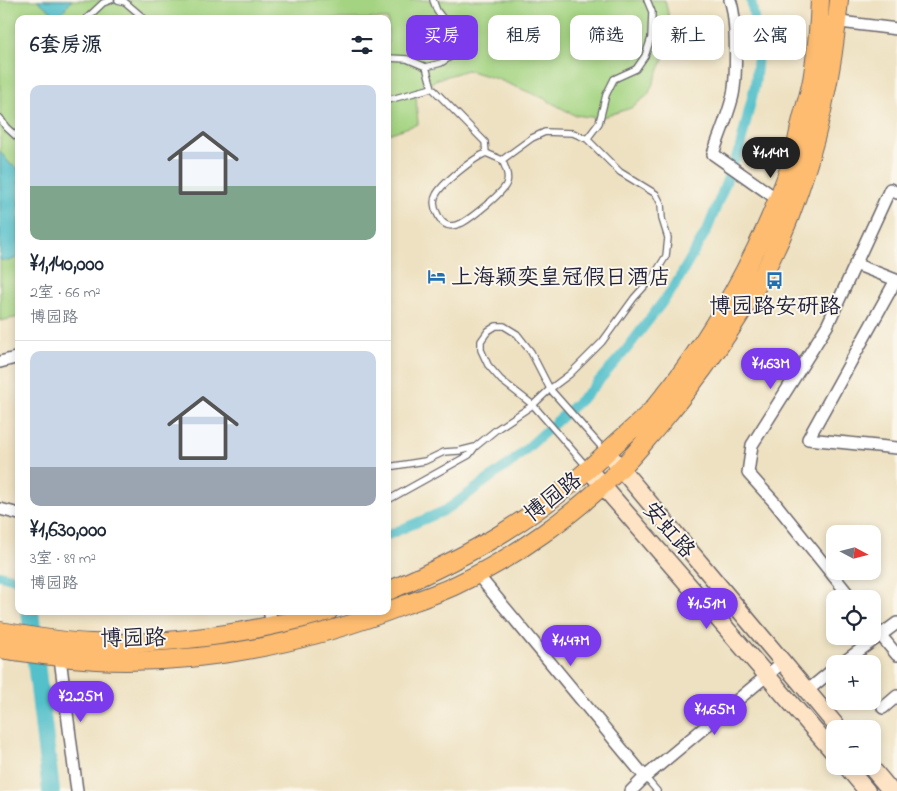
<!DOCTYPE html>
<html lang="zh">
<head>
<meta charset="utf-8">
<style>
	body { margin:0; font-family:"Indie Flower","LXGW WenKai TC",sans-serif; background:#f2f2f3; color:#1f2937; height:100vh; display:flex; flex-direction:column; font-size:19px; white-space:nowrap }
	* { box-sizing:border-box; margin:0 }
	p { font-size:16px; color:#747a83 }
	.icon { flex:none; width:28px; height:28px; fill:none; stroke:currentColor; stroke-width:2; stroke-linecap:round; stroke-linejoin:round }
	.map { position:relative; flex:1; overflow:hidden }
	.sheet { position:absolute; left:15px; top:15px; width:376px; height:600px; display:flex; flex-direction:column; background:#fff; border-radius:10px; box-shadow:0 2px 8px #0003 }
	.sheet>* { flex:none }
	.hud { position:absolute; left:406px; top:15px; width:415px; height:45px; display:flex; gap:10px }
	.needle { width:32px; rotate:97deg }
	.tools { position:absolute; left:826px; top:525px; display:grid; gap:10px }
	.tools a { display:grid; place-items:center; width:55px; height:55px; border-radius:10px; background:#fff; box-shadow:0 2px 8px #0003; font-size:25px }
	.price { position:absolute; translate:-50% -42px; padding:0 11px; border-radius:18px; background:#7c3aed; color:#fff; font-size:16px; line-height:32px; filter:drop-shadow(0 1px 2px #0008) }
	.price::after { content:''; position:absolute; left:50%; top:30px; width:15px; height:11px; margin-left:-8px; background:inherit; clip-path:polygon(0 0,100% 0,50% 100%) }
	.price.on { background:#222; color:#fff }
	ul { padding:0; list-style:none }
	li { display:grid; align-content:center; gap:10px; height:265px; padding:0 15px }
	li+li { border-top:1px solid #e0e1e3 }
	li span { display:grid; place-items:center; height:155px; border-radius:10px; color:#555 }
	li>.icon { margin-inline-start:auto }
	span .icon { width:90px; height:90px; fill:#fffc; stroke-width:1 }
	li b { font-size:21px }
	h2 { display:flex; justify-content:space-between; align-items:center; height:60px; padding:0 15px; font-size:21px }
	.tag { padding:0 18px; border-radius:10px; background:#fff; box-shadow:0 2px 8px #0003; font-size:18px; line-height:45px }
	.tag.on { background:#7c3aed; color:#fff }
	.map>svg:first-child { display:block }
	.green { fill:#a4d482; stroke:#637b5e }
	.water { fill:#53c0ca; stroke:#3a7182 }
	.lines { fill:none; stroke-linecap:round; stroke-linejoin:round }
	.canal { stroke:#53c0ca; stroke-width:10 }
	.river { stroke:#53c0ca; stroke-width:18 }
	.lane-casing { stroke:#69656a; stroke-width:8 }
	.street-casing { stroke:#69656a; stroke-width:14 }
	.secondary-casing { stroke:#69656a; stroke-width:19 }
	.primary-casing { stroke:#69656a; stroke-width:20 }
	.lane { stroke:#fff; stroke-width:5.5 }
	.street { stroke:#fff; stroke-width:11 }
	.secondary { stroke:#fee4c5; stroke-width:16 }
	.primary { stroke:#fdbc6f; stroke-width:18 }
	.labels { text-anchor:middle; stroke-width:4; stroke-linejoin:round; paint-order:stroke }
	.poi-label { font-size:22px; fill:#22223b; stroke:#fbf7ec; text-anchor:start }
	.street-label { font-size:22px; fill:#22223b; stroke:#fbf7ec }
</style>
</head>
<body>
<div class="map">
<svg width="897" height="791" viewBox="0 0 897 791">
	<rect width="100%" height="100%" fill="#fbf7ec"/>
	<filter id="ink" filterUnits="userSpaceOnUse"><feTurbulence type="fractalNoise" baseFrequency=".02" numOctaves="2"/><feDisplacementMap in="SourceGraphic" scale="10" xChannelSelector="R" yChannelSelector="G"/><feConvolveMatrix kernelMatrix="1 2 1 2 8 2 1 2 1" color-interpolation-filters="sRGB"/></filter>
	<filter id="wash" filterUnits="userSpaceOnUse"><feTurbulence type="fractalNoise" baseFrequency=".0096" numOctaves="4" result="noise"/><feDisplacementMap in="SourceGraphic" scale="20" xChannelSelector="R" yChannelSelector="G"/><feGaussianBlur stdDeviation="1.12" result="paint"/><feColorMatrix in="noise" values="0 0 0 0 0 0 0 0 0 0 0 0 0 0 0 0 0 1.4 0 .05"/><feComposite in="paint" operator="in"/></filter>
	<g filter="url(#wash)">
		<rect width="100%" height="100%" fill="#eee1c1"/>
		<!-- green -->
		<path class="green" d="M0 0H665L670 22 664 58 648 95 631 108 599 118 574 115 543 98 497 79 467 70 435 80 416 96 418 124 388 134V19H19V317L0 321Z"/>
		<!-- water -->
		<path class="water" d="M37 0H72L62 12 61 19H55L52 12Z
			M0 151 10 164 19 169V257L9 261 0 260Z"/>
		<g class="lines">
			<!-- canal -->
			<path class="canal" d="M388 535 446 510 512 462 589 392 626 350 674 287 708 228 740 147 755 85 759 46 751 0
				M0 575 19 580"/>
			<!-- river -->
			<path class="river" d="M30 611 51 791"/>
		</g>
	</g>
	<g filter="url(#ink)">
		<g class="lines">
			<defs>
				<path id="lane" d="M118 0 125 2 145 19
					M86 19 103 3 111 0
					M388 58 407 59 426 67 441 63 461 50 456 35 437 11 433 0
					M426 67 432 88
					M388 100 432 88 485 142 486 153
					M0 118 6 127 19 139
					M587 139 599 123 606 95 614 79 636 69 645 56 651 38 652 12 647 0
					M388 467 425 461 444 452 459 451 475 447
					M587 467 533 405 501 380 488 365 481 350V341L488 331 496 326H504L517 334 531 352 550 389 605 451
					M388 500 469 455 475 447 497 429 533 405 550 389 570 374 602 342 634 298 653 277 666 256 668 238 662 219 661 204 656 194 620 172 587 139 573 133 545 132 532 138 502 160 486 153C474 158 442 183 436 195 433 200 434 208 437 213 439 218 442 223 447 225 451 227 457 225 462 223 471 218 505 192 507 182 509 175 505 166 502 160
					M645 777 657 791"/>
				<path id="street" d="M730 0C737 17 737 81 732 99 727 118 719 136 713 154L777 199
					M832 21 897 29
					M855 264 896 280 808 439 897 448
					M0 362 19 357
					M0 509 19 514
					M477 574 645 777
					M852 599 775 503 748 473 752 445 827 326 890 189 897 193
					M269 611 273 626
					M872 625 897 655
					M60 658 77 791
					M841 664 897 623
					M807 691 835 668
					M883 708 897 696
					M631 791 645 777 783 662"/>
				<path id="secondary" d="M607 452 839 729
					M589 470 835 754
					M846 766 867 791
					M870 766 891 791"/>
				<path id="primary" d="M388 591C472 555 540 516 606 453 621 438 638 425 652 410 711 341 763 247 792 161 796 148 798 135 801 123 805 106 811 90 813 74 817 49 819 24 820 0
					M0 631C30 636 61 642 91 643 170 645 253 633 329 611
					M0 649C42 655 83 661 126 661 222 661 318 639 407 604 424 598 442 592 458 584 515 557 574 515 619 470 634 456 646 440 659 425 712 362 760 293 790 216 816 148 833 74 839 0"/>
			</defs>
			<!-- lane casing -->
			<use href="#lane" class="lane-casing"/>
			<!-- street casing -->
			<use href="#street" class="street-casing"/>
			<!-- secondary casing -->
			<use href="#secondary" class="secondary-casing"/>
			<!-- primary casing -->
			<use href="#primary" class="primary-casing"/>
			<!-- lane -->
			<use href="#lane" class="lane"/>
			<!-- street -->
			<use href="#street" class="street"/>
			<!-- secondary -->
			<use href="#secondary" class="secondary"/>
			<!-- primary -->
			<use href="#primary" class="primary"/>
		</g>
	</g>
	<!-- icons -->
	<defs>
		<symbol id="hotel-bare" viewBox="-9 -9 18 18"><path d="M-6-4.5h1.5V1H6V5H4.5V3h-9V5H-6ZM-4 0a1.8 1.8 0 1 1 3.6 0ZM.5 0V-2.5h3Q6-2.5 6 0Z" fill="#1f6fb2" stroke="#fbf7ec" stroke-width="2.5" paint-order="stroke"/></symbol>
		<symbol id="bus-bare" viewBox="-9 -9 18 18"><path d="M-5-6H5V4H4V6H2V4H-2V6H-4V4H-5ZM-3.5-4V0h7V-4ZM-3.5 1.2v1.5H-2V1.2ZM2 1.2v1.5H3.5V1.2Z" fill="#1f6fb2" stroke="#fbf7ec" stroke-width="2.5" paint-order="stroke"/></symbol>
	</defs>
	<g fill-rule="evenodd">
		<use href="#hotel-bare" x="424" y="264" width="25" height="25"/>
		<use href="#bus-bare" x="762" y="268" width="25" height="25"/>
	</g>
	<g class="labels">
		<!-- poi labels -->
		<g class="poi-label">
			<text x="451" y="284">上海颖奕皇冠假日酒店</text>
			<text x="775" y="313" text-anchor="middle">博园路安研路</text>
		</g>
		<!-- street labels -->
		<g class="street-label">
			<text transform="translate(552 496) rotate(-38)" y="8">博园路</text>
			<text transform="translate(670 529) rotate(49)" y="8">安虹路</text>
			<text transform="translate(133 637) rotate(-1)" y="8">博园路</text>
		</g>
	</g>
</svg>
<div class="tools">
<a><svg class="needle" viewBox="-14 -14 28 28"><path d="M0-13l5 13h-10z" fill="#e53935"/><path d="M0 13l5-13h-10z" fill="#747a83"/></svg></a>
<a><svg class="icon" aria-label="locate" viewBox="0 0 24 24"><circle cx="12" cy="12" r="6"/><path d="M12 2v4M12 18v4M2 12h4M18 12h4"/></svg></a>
<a>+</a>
<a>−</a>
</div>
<b class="price on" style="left:771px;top:179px">¥1.14M</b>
<b class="price" style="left:771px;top:390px">¥1.63M</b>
<b class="price" style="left:707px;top:630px">¥1.51M</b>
<b class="price" style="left:571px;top:667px">¥1.47M</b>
<b class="price" style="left:81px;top:723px">¥2.25M</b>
<b class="price" style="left:715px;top:736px">¥1.65M</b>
<div class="hud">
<a class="tag on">买房</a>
<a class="tag">租房</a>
<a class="tag">筛选</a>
<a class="tag">新上</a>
<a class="tag">公寓</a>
</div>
<section class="sheet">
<h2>6套房源<svg class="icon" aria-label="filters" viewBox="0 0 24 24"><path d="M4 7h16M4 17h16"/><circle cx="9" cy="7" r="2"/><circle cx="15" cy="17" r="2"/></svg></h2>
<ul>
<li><span style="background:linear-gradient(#c9d6e8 65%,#7fa58c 0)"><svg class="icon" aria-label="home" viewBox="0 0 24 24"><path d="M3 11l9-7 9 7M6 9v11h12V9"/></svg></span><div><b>¥1,140,000</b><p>2室 · 66 m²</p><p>博园路</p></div></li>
<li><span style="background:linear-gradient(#c9d6e8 75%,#9aa5b1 0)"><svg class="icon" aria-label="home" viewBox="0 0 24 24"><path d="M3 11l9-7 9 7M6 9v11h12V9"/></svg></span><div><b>¥1,630,000</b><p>3室 · 89 m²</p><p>博园路</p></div></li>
</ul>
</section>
</div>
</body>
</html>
